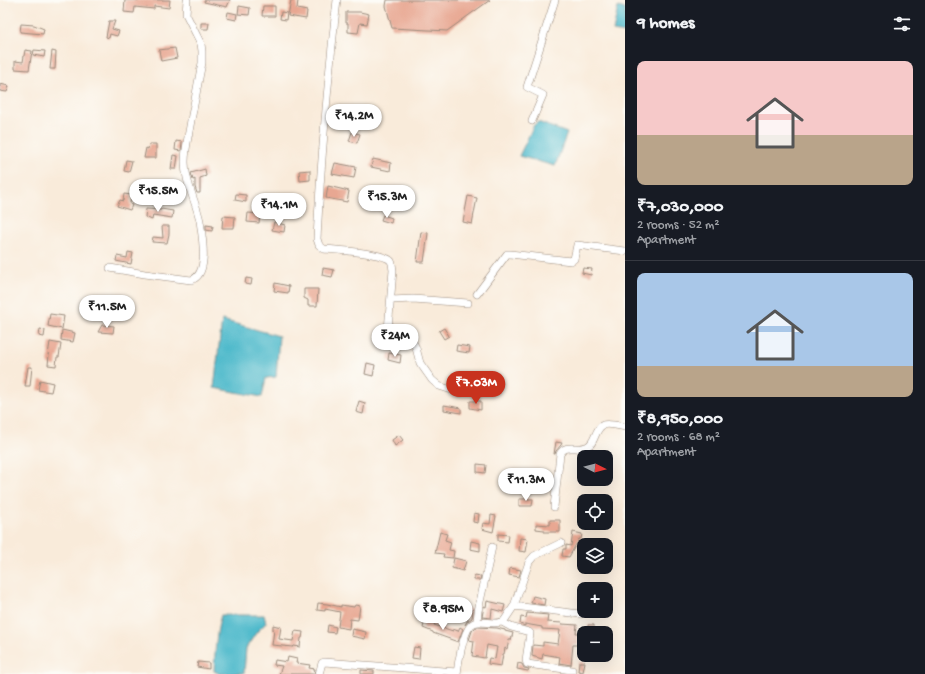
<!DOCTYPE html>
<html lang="en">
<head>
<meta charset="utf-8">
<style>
	body { margin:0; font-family:"Gochi Hand",sans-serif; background:#242831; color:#f1f3f6; height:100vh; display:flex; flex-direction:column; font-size:15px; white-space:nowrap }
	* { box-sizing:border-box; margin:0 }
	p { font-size:13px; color:#9ea1a6 }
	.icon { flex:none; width:22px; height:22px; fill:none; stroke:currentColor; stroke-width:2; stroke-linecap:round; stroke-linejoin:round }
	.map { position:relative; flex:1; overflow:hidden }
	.details { display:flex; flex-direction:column; background:#171b24; width:300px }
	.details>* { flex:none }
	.needle { width:26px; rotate:96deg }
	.tools { position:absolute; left:577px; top:450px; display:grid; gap:8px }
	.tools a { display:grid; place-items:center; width:36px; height:36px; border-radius:8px; background:#171b24; box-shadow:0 4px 16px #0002; font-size:20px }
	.price { position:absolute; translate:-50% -34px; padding:0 9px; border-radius:14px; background:#fff; color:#222; font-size:13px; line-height:26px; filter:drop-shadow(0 1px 2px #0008) }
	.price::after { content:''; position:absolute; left:50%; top:24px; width:12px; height:9px; margin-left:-6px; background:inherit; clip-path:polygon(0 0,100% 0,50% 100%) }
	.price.selected { background:#c8321e; color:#fff }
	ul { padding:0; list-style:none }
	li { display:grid; align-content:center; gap:8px; height:212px; padding:0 12px }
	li+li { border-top:1px solid #363941 }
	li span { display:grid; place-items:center; height:124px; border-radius:8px; color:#555 }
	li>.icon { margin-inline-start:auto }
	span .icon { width:72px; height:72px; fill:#fffc; stroke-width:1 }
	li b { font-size:17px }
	h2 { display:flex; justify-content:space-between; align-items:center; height:48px; padding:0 12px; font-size:17px }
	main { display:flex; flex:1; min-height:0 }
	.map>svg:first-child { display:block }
	.water { fill:#4eb9cb; stroke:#447274 }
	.building { fill:#e8a792 }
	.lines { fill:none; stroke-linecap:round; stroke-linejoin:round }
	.minor-casing { stroke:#9a8a7c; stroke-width:8 }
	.minor { stroke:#fff; stroke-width:7 }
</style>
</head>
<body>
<main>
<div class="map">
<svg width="625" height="674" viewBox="0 0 625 674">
	<rect width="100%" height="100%" fill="#fdfcf7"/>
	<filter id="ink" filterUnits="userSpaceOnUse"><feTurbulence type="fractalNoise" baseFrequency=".025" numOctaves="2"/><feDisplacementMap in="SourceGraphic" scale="8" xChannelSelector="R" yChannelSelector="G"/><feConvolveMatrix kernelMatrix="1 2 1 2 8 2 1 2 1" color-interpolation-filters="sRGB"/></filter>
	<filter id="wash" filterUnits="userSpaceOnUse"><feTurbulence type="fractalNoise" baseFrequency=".012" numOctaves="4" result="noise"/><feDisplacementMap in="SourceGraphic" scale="16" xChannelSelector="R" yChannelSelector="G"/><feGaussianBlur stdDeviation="0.9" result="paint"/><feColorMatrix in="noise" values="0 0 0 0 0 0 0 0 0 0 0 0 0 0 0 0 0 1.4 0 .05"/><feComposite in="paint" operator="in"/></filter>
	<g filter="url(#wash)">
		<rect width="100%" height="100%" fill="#f9ebda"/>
		<!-- water -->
		<path class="water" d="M618 7 625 9V33L613 31Z
			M538 122 567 133 555 166 519 156 534 125Z
			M222 320 279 336 276 377 266 378 262 397 214 388Z
			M221 615H264L266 623 256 633 246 648 244 673 220 674 214 671C215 652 216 632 221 615Z"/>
		<g id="blocks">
			<!-- building -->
			<path class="building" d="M125 0H170L169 8 154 6V9L135 7 134 13 124 12Z
				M205 0H230L227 7 204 2Z
				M291 0H298L297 9 307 11 306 19 288 16Z
				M387 0H490L447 31 392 28 386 6Z
				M239 6 250 8 249 15 238 14Z
				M263 6H275V16H262Z
				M228 12 237 14 236 20 227 18Z
				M281 12 287 13 286 20 280 19Z
				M346 12H360L369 14 367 24 360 23 358 33 348 32V23H346Z
				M109 21H115L112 29 119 31 117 36 110 34 109 38 106 37Z
				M201 23H209L208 29H201Z
				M21 24 34 25 44 29 43 34 20 32Z
				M175 48 177 58 161 61 159 50Z
				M25 50 32 51 29 70 15 69V61L23 62Z
				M34 50 45 51 44 57 33 55Z
				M52 51 56 52 55 69H50Z
				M0 84 9 86 7 92 0 91Z
				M352 132 360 134 357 143 349 141Z
				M176 141 182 142 181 151 175 150Z
				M149 144H156V158H144L146 148 148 149Z
				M173 155 178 156 176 169H171Z
				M373 159 391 163 390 171 371 167Z
				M126 160 132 161 129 172 124 171Z
				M335 163 356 167 354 178 332 174Z
				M205 169 206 176 200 178V193H197L195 187V179L193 180 191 173Z
				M310 170V180L300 181 299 171Z
				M328 186 349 191 347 202 326 198Z
				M124 194 131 195 130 204 132 205 130 210 117 206 120 200 123 201Z
				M236 194 246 195V202L235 200Z
				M468 196 477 198 472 224 463 222Z
				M146 209 161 210V209L173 211 172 218 153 215 152 220 145 217Z
				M248 213 260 214 259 223 247 222Z
				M383 215 392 218 391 223 381 220Z
				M223 216 235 217 234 228H222Z
				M274 222 285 225 284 232 272 230Z
				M206 225 213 226 212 231 206 230Z
				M162 226H169V234L167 243 152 242 153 237 163 238Z
				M421 232 428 233 424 262H417Z
				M128 252 133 253 131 264 116 261 117 256 127 258Z
				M323 268 334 270 332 277 322 275Z
				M583 268 592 269 591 275 582 273Z
				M246 278 252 279 251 285 245 284Z
				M275 283 289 286 288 293 274 291Z
				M304 289H318L317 306H308V300L304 298Z
				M50 314 64 316 62 329 48 326Z
				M102 325 114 326 113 333 98 332Z
				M444 328 449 336 444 339 439 331Z
				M40 329 45 330 44 337 39 336Z
				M62 330 75 333 73 342 61 340Z
				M50 342 61 344 59 357H57L56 366 48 365 49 355H48Z
				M457 345 470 347 469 353 456 351Z
				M389 353 401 355 400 363 388 360Z
				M367 363 375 365 373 376 365 374Z
				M28 367H32L30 386H25Z
				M40 380 53 383 51 392 38 390Z
				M359 401 365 403 363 414 356 412Z
				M470 401H481V410L470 408Z
				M444 405 461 408V413L444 410Z
				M399 435 403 440 395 446 392 440Z
				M556 442 562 443 561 445 556 451 555 454H554Z
				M477 464 486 465 485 473 477 472Z
				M519 499H533L532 506H519Z
				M474 513 479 514 478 523 473 522Z
				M491 515 496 516 493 532 482 529 483 523 490 524Z
				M550 520H560V532H544V530L536 529V524L550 525Z
				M440 532 447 534 445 540 451 542 449 550 454 551 453 558 443 557 444 554 435 553Z
				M573 532 582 534 581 539H579L569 557 562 556 563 549H566V545L571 546Z
				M498 534 509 535 508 542 498 541Z
				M520 538 528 539 526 552 519 551Z
				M471 541 480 543V551L470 549Z
				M454 558 466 561 463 571 452 568Z
				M510 568 521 570 519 577 509 575Z
				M474 575 481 576 480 580H474Z
				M533 596 545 599 544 605 531 603Z
				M487 601 505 605 503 612 492 609 491 618 482 617 484 606 486 607Z
				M318 603 327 604 341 607V605L354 607 355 605 360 606 358 620 350 619 349 629 338 627 340 612 325 609V611L317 610Z
				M444 604 454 606 453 610 443 609Z
				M466 608 473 610 472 618 468 621 465 625 469 617 465 616Z
				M527 613 548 615 547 622 562 623V624L577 625 576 633H579L578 645H573L571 665 559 663 560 657 543 654 542 659 532 656 533 645 543 646V642L558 644 560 630 542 629V627L525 624V626L520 624 521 617 526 618Z
				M425 620 435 623 434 625 453 631V629L458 631 460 627 463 629 458 642 433 633V632L423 628Z
				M273 625 281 627 279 639 293 641 295 631 303 632 302 638H301L300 647 294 646 293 647 272 645 274 630H273Z
				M328 625 336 627 335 633 327 632Z
				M588 625H594V633H588Z
				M477 627 497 628 505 630V631L513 633 511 640H509L507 649 505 648 504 654H503L501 666 488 664 489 658 495 659 497 647 487 645 485 658 472 656 474 641 469 640 472 631 475 628Z
				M352 629 366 632 365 639 351 636Z
				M414 647 420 648 419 659 412 658Z
				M288 657 297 659 296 663 310 665 309 668 315 669 314 674H279L282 666 274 665 275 660 287 662Z
				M198 662 209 663V669L197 667Z
				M579 662H585L583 672 578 671Z
				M518 663 522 664 524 668 529 669 528 671 517 669Z
				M361 670 374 671V674H361Z"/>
		</g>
	</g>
	<g filter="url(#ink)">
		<use href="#blocks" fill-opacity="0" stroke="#9a8a7c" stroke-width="1"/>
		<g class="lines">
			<defs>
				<path id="minor" d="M337 0C328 79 321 159 317 239L319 245 324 249C336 250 385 253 391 261 393 264 392 267 393 270L388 330 390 336 392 338 414 344 416 348 420 363 432 380 439 386 461 393
					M532 121 543 95 527 87 555 0
					M110 268 145 274 191 280C210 275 202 236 200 221 196 201 185 183 185 162 185 148 189 134 191 120 195 101 198 82 202 63V51L201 44 186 14 187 0
					M477 294 507 254H510L571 261 574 259 577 245 625 251
					M391 300 413 299 468 303
					M554 507 560 454C566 443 577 451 586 447 596 444 594 429 603 425 607 423 620 426 625 427
					M514 606 580 614
					M477 622 478 611 492 547
					M502 622 511 627 529 632 530 633 526 660 527 664 572 670
					M319 674 322 663 324 662 457 672
					M457 674C458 663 463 633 471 625 473 623 476 622 479 622 488 622 497 625 504 621L514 606 529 562 534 556 561 543"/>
			</defs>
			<!-- minor casing -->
			<use href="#minor" class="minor-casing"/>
			<!-- minor -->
			<use href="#minor" class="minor"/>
		</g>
	</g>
</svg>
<div class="tools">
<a><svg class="needle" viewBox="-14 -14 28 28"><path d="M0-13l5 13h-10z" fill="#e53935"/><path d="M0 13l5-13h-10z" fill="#9ea1a6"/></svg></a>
<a><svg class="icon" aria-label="locate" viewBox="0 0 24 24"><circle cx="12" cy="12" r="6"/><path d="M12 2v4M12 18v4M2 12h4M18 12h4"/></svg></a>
<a><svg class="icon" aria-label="layers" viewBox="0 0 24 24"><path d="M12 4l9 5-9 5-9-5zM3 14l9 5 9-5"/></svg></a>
<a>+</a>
<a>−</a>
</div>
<b class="price" style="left:354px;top:138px">₹14.2M</b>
<b class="price" style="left:158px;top:213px">₹15.5M</b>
<b class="price" style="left:387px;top:219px">₹15.3M</b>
<b class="price" style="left:279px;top:227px">₹14.1M</b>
<b class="price" style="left:107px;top:329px">₹11.5M</b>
<b class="price" style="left:395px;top:358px">₹24M</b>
<b class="price selected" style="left:476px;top:405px">₹7.03M</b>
<b class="price" style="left:526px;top:502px">₹11.3M</b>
<b class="price" style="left:443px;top:631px">₹8.95M</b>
</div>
<section class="details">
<h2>9 homes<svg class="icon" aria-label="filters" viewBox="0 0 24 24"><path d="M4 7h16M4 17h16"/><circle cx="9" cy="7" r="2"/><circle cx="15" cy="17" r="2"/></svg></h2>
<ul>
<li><span style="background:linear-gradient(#f6c9c9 60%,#b9a48a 0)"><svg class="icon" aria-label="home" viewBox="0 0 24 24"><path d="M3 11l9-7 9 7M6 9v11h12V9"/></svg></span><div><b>₹7,030,000</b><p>2 rooms · 52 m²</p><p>Apartment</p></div></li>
<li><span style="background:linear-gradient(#a9c7e8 75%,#b9a48a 0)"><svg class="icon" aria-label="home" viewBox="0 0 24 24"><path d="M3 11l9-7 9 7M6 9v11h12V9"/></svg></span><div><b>₹8,950,000</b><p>2 rooms · 68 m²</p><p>Apartment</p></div></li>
</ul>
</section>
</main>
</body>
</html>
